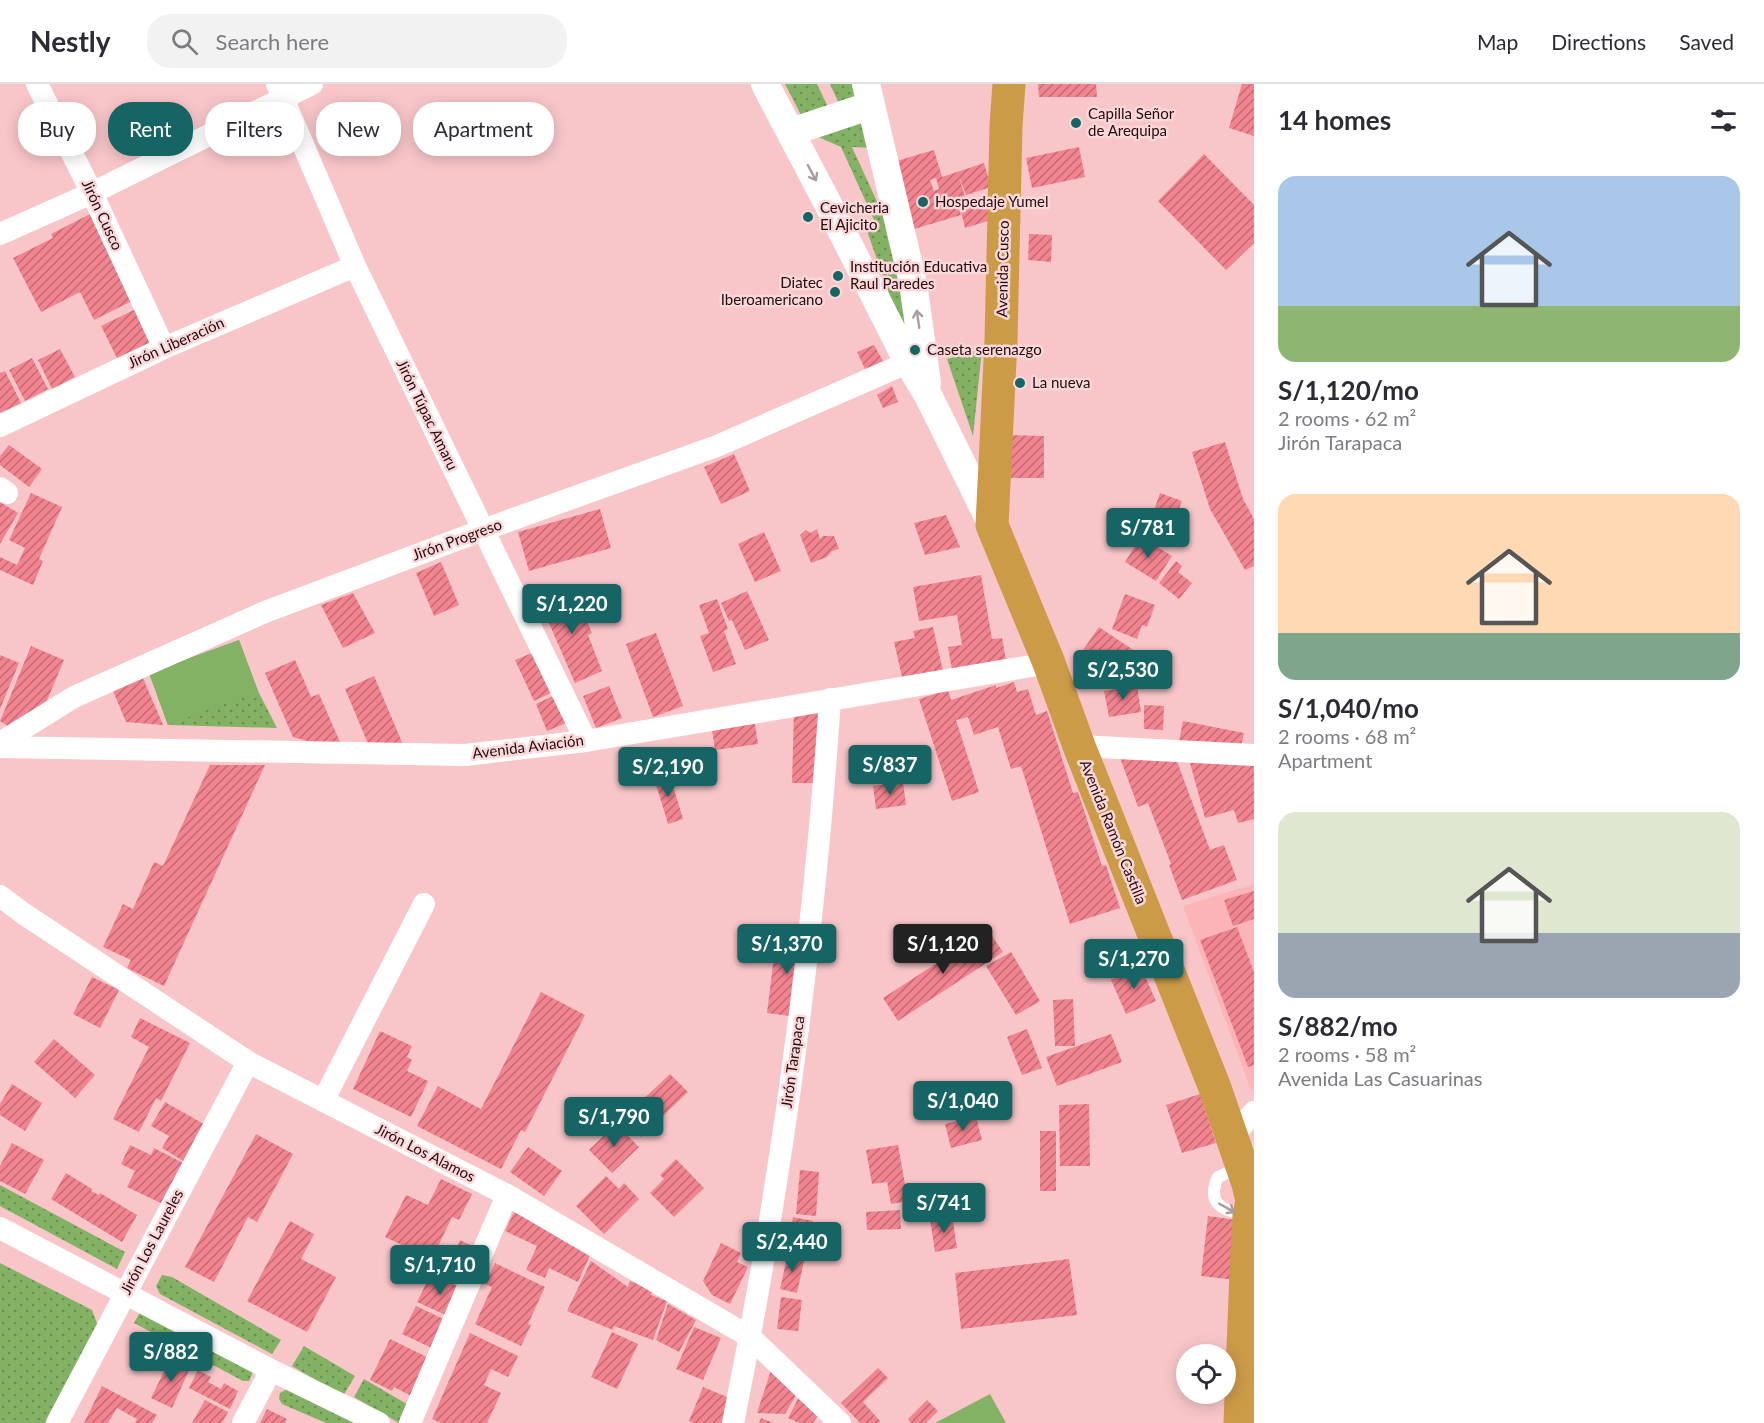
<!DOCTYPE html>
<html lang="en">
<head>
<meta charset="utf-8">
<style>
	body { margin:0; font-family:Lato,sans-serif; background:#f2f2f3; color:#2b2b33; height:100vh; display:flex; flex-direction:column; font-size:22px; white-space:nowrap }
	* { box-sizing:border-box; margin:0 }
	p { font-size:20px; color:#7c7c81 }
	.icon { flex:none; width:33px; height:33px; fill:none; stroke:currentColor; stroke-width:2; stroke-linecap:round; stroke-linejoin:round }
	.map { position:relative; flex:1; overflow:hidden }
	.sheet { display:flex; flex-direction:column; background:#fff; width:510px }
	.sheet>* { flex:none }
	.top-card { position:absolute; left:18px; top:18px; width:570px; height:54px; display:flex; gap:12px }
	.controls { position:absolute; left:1176px; top:1260px; display:grid; gap:12px }
	.controls a { display:grid; place-items:center; width:60px; height:60px; border-radius:50%; background:#fff; box-shadow:0 3px 15px #0003; font-size:30px }
	.price { position:absolute; translate:-50% -51px; padding:0 14px; border-radius:6px; background:#166564; color:#fff; font-size:20px; line-height:39px; filter:drop-shadow(0 2px 3px #0008) }
	.price::after { content:''; position:absolute; left:50%; top:36px; width:18px; height:14px; margin-left:-9px; background:inherit; clip-path:polygon(0 0,100% 0,50% 100%) }
	.price.active { background:#222; color:#fff }
	ul { padding:0; list-style:none }
	li { display:grid; align-content:center; gap:12px; height:318px; padding:0 24px }
	li span { display:grid; place-items:center; height:186px; border-radius:18px; color:#555 }
	li>.icon { margin-inline-start:auto }
	span .icon { width:108px; height:108px; fill:#fffc; stroke-width:1 }
	li b { font-size:26px }
	h2 { display:flex; justify-content:space-between; align-items:center; height:72px; padding:0 24px; font-size:26px }
	.pill { padding:0 21px; border-radius:24px; background:#fff; box-shadow:0 3px 15px #0003; font-size:21px; line-height:54px }
	.pill.active { background:#166564; color:#fff }
	header { display:flex; align-items:center; gap:36px; box-sizing:border-box; height:84px; padding:0 30px; background:#fff; border-bottom:2px solid #e1e1e2 }
	header strong { font-size:28px }
	nav { display:flex; gap:33px; margin-inline-start:auto; font-size:21px }
	.search { width:420px; height:54px; background:#f2f2f3; display:flex; align-items:center; gap:15px; box-sizing:border-box; padding:0 21px; border-radius:24px; color:#7c7c81; font-size:22px }
	main { display:flex; flex:1; min-height:0 }
	.map>svg:first-child { display:block }
	.built { fill:#fcb4b9 }
	.park { fill:url(#park-dots) }
	.pitch { fill:#83b265 }
	.building { fill:url(#building-hatch); fill-rule:evenodd }
	.lines { fill:none; stroke-linecap:round; stroke-linejoin:round }
	.service { stroke:#fff; stroke-width:12 }
	.minor { stroke:#fff; stroke-width:22 }
	.tertiary { stroke:#fff; stroke-width:28 }
	.trunk { stroke:#cc9b48; stroke-width:33 }
	.oneway { stroke:#a99d9f }
	.poi-dot { fill:#166564; stroke:#fad8da; stroke-width:2 }
	.labels { text-anchor:middle; stroke-width:5; stroke-linejoin:round; paint-order:stroke }
	.poi-label { font-size:15px; fill:#270a0e; stroke:#fad8da; text-anchor:start }
	.street-label { font-size:15px; fill:#270a0e; stroke:#fad8da }
</style>
</head>
<body>
<header>
<strong>Nestly</strong>
<div class="search"><svg class="icon" aria-label="search" viewBox="0 0 24 24"><circle cx="10" cy="10" r="6"/><path d="M15 15l6 6"/></svg>Search here</div>
<nav><a>Map</a><a>Directions</a><a>Saved</a></nav>
</header>
<main>
<div class="map">
<svg width="1254" height="1339" viewBox="0 0 1254 1339">
	<defs>
		<pattern id="park-dots" width="8" height="8" patternUnits="userSpaceOnUse" patternTransform="scale(1.5)"><rect width="8" height="8" fill="#83b265"/><path d="M2 2h.1M6 6h.1" fill="none" stroke="#6b8f52" stroke-width="1.8" stroke-linecap="round"/></pattern>
		<pattern id="building-hatch" width="6" height="6" patternUnits="userSpaceOnUse" patternTransform="scale(1.5)"><rect width="6" height="6" fill="#f28490"/><path d="M-1 1l2-2M0 6l6-6M5 7l2-2" fill="none" stroke="#c46a74"/></pattern>
	</defs>
	<rect width="100%" height="100%" fill="#f8c6c9"/>
	<!-- built -->
	<path class="built" d="M1254 800V1004L1251 1006 1183 822Z"/>
	<!-- park -->
	<path class="park" d="M785 0H817L828 23 802 33Z
		M830 0H853L857 14 840 22Z
		M869 34 874 64 852 63 885 135 901 179 908 264 866 144 875 138 841 63 816 52Z
		M982 265 973 352 947 275Z
		M239 556 258 607 277 644 168 641 149 589Z
		M0 1101 125 1168 117 1185 0 1122Z
		M0 1179 92 1226 98 1242 45 1339H0Z
		M162 1191 172 1193 281 1256 272 1270 160 1210 156 1202Z
		M146 1228 254 1286 249 1297H243L134 1239 139 1230Z
		M304 1262 355 1292 343 1312 292 1282Z
		M364 1295 412 1323 399 1339 354 1313Z
		M291 1303 361 1339H326L282 1320 279 1315 280 1309Z"/>
	<!-- pitch -->
	<path class="pitch" d="M239 556 258 607 168 641 149 589Z
		M990 1310 1006 1339H935Z"/>
	<!-- building -->
	<path class="building" d="M1038 0H1096L1097 13H1039Z
		M1242 0H1254V52L1229 44Z
		M1079 63 1085 93 1032 104 1026 74Z
		M934 66 942 93 984 79 991 103 966 111 959 92 965 113 956 116 961 131 914 145 893 78ZM936 94 939 105 934 107 930 96Z
		M1204 70 1254 121V159L1226 186 1158 117Z
		M989 112 988 137 965 144 959 120Z
		M94 128 138 214 94 236 80 208 41 228 13 174 53 154 51 150Z
		M1029 150 1052 151 1051 178 1028 176Z
		M138 224 158 264 121 282 101 242Z
		M874 261 883 277 865 285 857 268Z
		M60 265 75 293 52 305 38 276Z
		M32 274 48 305 25 317 9 286Z
		M5 287 21 319 0 329V289Z
		M892 302 898 318 883 324 877 311Z
		M1011 351 1044 352V394H1011Z
		M1225 358 1243 415 1254 435V482L1245 486 1210 425 1192 368Z
		M9 361 42 385 29 403 0 381V372Z
		M734 370 750 407 721 420 704 383Z
		M31 409 62 423 39 475 43 477 33 501 0 486V473L17 481 25 464 9 456Z
		M1160 409 1182 417 1173 441 1152 432Z
		M0 418 18 429 0 460Z
		M600 425 611 464 529 487 518 448Z
		M946 431 960 463 925 471 914 439Z
		M817 445 820 455 823 452H834L839 465 832 467 827 473 811 479 800 451 806 446 811 449Z
		M764 448 781 487 755 498 738 460Z
		M1141 453 1172 472 1156 497 1125 478Z
		M1176 477 1182 482 1178 488 1192 499 1179 515 1159 499Z
		M441 478 459 521 434 532 416 489Z
		M981 491 992 555 1002 554 1006 576 952 586 948 563 962 561 957 531 919 537 913 503Z
		M566 505 577 528 582 526 592 549 588 551 602 587 575 599 539 516Z
		M747 507 769 556 745 566 732 536 729 537 721 519Z
		M353 509 375 549 343 564 321 521Z
		M1125 510 1155 521 1147 543 1142 541 1137 555 1112 545Z
		M717 515 728 545 724 547 736 580 713 588 700 552 709 549 699 521Z
		M933 543 943 587 902 593 894 558 915 554 913 547Z
		M1099 543 1145 574 1132 594 1123 588 1115 600 1088 582 1094 573 1083 566Z
		M656 549 683 622 653 633 626 560Z
		M31 562 64 576 46 619 11 644 0 637Z
		M539 566 557 606 534 617 515 576Z
		M0 571 19 579 0 625Z
		M295 576 311 613 319 610 340 658 329 663 293 653 265 589Z
		M374 592 404 663 369 662 345 605Z
		M143 594 163 641 126 638 113 607Z
		M1014 598 1017 608 1028 605 1036 631 1047 627 1073 709 1078 708 1102 782 1106 781 1120 824 1070 840 1021 682 1011 685 998 643 974 651 968 633 956 636 979 708 952 717 919 615 948 606 951 616 996 601V604Z
		M609 602 622 634 596 644 583 612Z
		M1137 602 1141 628 1109 633 1104 607Z
		M557 610 569 638 547 647 536 620Z
		M1144 621 1164 622 1163 646 1144 645Z
		M794 627 824 628 822 699H792Z
		M754 633 758 660 715 666 711 639Z
		M1183 637 1244 649 1240 667 1178 663Z
		M1119 671 1175 672 1210 766 1224 761 1237 796 1182 816 1169 781 1171 780 1148 719 1138 723Z
		M1220 672 1254 679V735L1238 739 1234 726 1205 734 1190 679Z
		M210 681H265L164 902 127 884 131 876 103 863 123 820 133 825 154 778 163 782Z
		M669 689 683 735 668 740 654 694Z
		M903 698 906 721 876 725 873 702Z
		M1254 807V835L1233 842 1224 816Z
		M1237 843 1254 888V981L1248 983 1200 856Z
		M988 846 1003 868 898 937 883 914Z
		M777 848 807 852 798 933 767 929Z
		M1011 868 1040 917 1016 931 986 882Z
		M1141 883 1156 917 1126 930 1111 896Z
		M92 893 119 906 100 944 73 930Z
		M541 908 585 931 525 1048 521 1046 501 1085 417 1042 438 1002 481 1025Z
		M1073 915 1075 962H1055L1053 916Z
		M140 934 190 959 161 1017 156 1014 139 1048 113 1035 149 963 131 953Z
		M1027 945 1042 984 1022 991 1007 953Z
		M380 947 412 962 407 973 412 976 407 987 428 997 411 1033 353 1005Z
		M1111 950 1122 978 1057 1002 1046 973Z
		M54 955 95 991 75 1014 34 978Z
		M670 990 688 1008 641 1053 623 1034Z
		M12 1000 42 1019 25 1047 0 1031V1020Z
		M1200 1010 1216 1059 1182 1069 1166 1021Z
		M165 1018 209 1043 188 1080 162 1064 169 1052 151 1042Z
		M1089 1020 1090 1082H1060L1059 1021Z
		M976 1033 982 1056 951 1064 945 1040Z
		M616 1040 639 1063 612 1089 589 1066Z
		M1040 1047H1056V1107H1040Z
		M256 1050 293 1070 257 1138 248 1133 214 1198 185 1183Z
		M12 1059 44 1076 25 1110 0 1097V1082Z
		M130 1061 151 1071 154 1064 185 1080 165 1121 127 1103 135 1087 121 1080Z
		M898 1061 908 1117 891 1120 887 1098 872 1100 866 1066Z
		M528 1063 562 1087 544 1112 510 1088Z
		M676 1075 704 1104 674 1133 650 1109 664 1095 660 1091Z
		M800 1086 819 1088 816 1132 796 1130Z
		M66 1089 92 1105 91 1107 99 1111 100 1109 137 1131 122 1158 51 1115Z
		M606 1092 619 1105 624 1099 639 1115 604 1150 576 1122Z
		M441 1095 472 1110 459 1136 452 1133 432 1175 385 1153 406 1111 428 1121Z
		M900 1126 901 1145 867 1146 866 1128Z
		M514 1128 582 1160 591 1169 578 1198 549 1184 545 1194 526 1186 537 1162 505 1147Z
		M952 1131 957 1164 935 1168 930 1135Z
		M1208 1132 1244 1137 1236 1196 1201 1192Z
		M793 1133 813 1137 808 1167 788 1163Z
		M290 1137 314 1150 301 1175 336 1193 307 1248 247 1217Z
		M460 1156 482 1167 466 1200 444 1189Z
		M721 1159 741 1169 737 1178 748 1183 730 1220 712 1211 703 1197Z
		M788 1169 805 1173 797 1209 780 1205Z
		M1069 1175 1077 1231 961 1245 955 1189Z
		M591 1177 628 1203 630 1197 653 1205 651 1211 667 1217 653 1256 614 1242 613 1246 567 1227Z
		M495 1179 545 1203 528 1240 531 1241 521 1262 475 1240 492 1203 485 1200Z
		M431 1190 463 1205 450 1233 417 1218Z
		M781 1213 802 1216 798 1247 777 1245Z
		M668 1220 696 1236 679 1268 656 1256Z
		M416 1222 450 1238 436 1266 402 1250Z
		M694 1243 721 1254 703 1296 676 1285Z
		M612 1248 638 1260 617 1305 591 1293Z
		M470 1249 518 1272 508 1293 491 1285 484 1301 501 1309 487 1339H441L432 1335Z
		M390 1255 435 1277 417 1315 394 1303 392 1307 370 1296Z
		M170 1275 190 1284 172 1324 151 1314Z
		M773 1280 800 1305 785 1330 757 1329Z
		M878 1284 888 1294 863 1318 880 1337 879 1339H860L841 1319Z
		M198 1286 211 1293 208 1298 221 1305 224 1299 238 1307 230 1325 189 1304Z
		M102 1302 157 1331 152 1339H135L137 1335 117 1324 108 1339H84Z
		M703 1303 732 1315 722 1339H694L689 1337Z
		M801 1309 821 1327 813 1339H799L788 1334Z
		M205 1316 228 1328 222 1339H192Z
		M927 1316 938 1327 926 1339H911L908 1335Z
		M267 1325 287 1335 285 1339H260Z
		M761 1334 774 1339H759Z"/>
	<g class="lines">
		<!-- service -->
		<path class="service" d="M1241 1083 1218 1093C1205 1121 1225 1128 1249 1131"/>
		<!-- minor -->
		<path class="minor" d="M37 0 92 109 164 264
			M277 0 355 182 586 657
			M0 150 92 109 312 0
			M0 342 164 264 355 182
			M0 404 7 409
			M0 659 74 613 265 528 483 446 717 362 923 272
			M1079 662 1254 671
			M0 663 465 671 586 657 1049 579
			M0 812 24 830 248 978 507 1111 750 1253 840 1339
			M323 1017 424 820
			M1233 1052 1254 1028
			M0 1144 271 1286 379 1339
			M57 1339 248 978
			M243 1339 271 1286
			M410 1339 507 1111
			M733 1339C781 1100 814 858 830 615"/>
		<!-- tertiary -->
		<path class="tertiary" d="M765 0 827 118 908 278 929 313 992 441
			M866 0 913 199 927 299
			M791 48 869 22"/>
		<!-- trunk -->
		<path class="trunk" d="M1009 0 1006 42 1001 256 992 441 1049 579 1079 662 1215 1004 1248 1100 1252 1117 1249 1131 1246 1188 1240 1339"/>
	</g>
	<!-- one-way arrows -->
	<defs><path id="oneway-shaft" d="M-6 0H5M1.5-3L5.5 0L1.5 3" fill="none" stroke-width="1.6" stroke-linecap="round" stroke-linejoin="round" transform="scale(1.5)"/></defs>
	<g class="oneway">
		<use href="#oneway-shaft" transform="translate(812 89) rotate(62)"/>
		<use href="#oneway-shaft" transform="translate(918 235) rotate(-98)"/>
		<use href="#oneway-shaft" transform="translate(1227 1124) rotate(29)"/>
	</g>
	<!-- markers -->
	<g class="poi-dot">
		<circle cx="1076" cy="39" r="6"/>
		<circle cx="923" cy="118" r="6"/>
		<circle cx="808" cy="133" r="6"/>
		<circle cx="838" cy="192" r="6"/>
		<circle cx="835" cy="208" r="6"/>
		<circle cx="915" cy="266" r="6"/>
		<circle cx="1020" cy="299" r="6"/>
	</g>
	<g class="labels">
		<!-- poi labels -->
		<g class="poi-label">
			<text x="1088" y="35">Capilla Señor<tspan x="1088" dy="17">de Arequipa</tspan></text>
			<text x="935" y="123">Hospedaje Yumel</text>
			<text x="820" y="129">Cevicheria<tspan x="820" dy="17">El Ajicito</tspan></text>
			<text x="850" y="188">Institución Educativa<tspan x="850" dy="17">Raul Paredes</tspan></text>
			<text x="823" y="204" text-anchor="end">Diatec<tspan x="823" dy="17">Iberoamericano</tspan></text>
			<text x="927" y="271">Caseta serenazgo</text>
			<text x="1032" y="304">La nueva</text>
		</g>
		<!-- street labels -->
		<g class="street-label">
			<text transform="translate(102 131) rotate(65)" y="5">Jirón Cusco</text>
			<text transform="translate(1003 185) rotate(-89)" y="5">Avenida Cusco</text>
			<text transform="translate(176 259) rotate(-24)" y="5">Jirón Liberación</text>
			<text transform="translate(427 331) rotate(64)" y="5">Jirón Túpac Amaru</text>
			<text transform="translate(457 456) rotate(-20)" y="5">Jirón Progreso</text>
			<text transform="translate(528 663) rotate(-7)" y="5">Avenida Aviación</text>
			<text transform="translate(1113 748) rotate(68)" y="5">Avenida Ramón Castilla</text>
			<text transform="translate(793 978) rotate(-82)" y="5">Jirón Tarapaca</text>
			<text transform="translate(425 1069) rotate(27)" y="5">Jirón Los Alamos</text>
			<text transform="translate(152 1158) rotate(-62)" y="5">Jirón Los Laureles</text>
		</g>
	</g>
</svg>
<div class="controls">
<a><svg class="icon" aria-label="locate" viewBox="0 0 24 24"><circle cx="12" cy="12" r="6"/><path d="M12 2v4M12 18v4M2 12h4M18 12h4"/></svg></a>
</div>
<b class="price" style="left:1148px;top:475px">S/781</b>
<b class="price" style="left:572px;top:551px">S/1,220</b>
<b class="price" style="left:1123px;top:617px">S/2,530</b>
<b class="price" style="left:890px;top:712px">S/837</b>
<b class="price" style="left:668px;top:714px">S/2,190</b>
<b class="price" style="left:787px;top:891px">S/1,370</b>
<b class="price active" style="left:943px;top:891px">S/1,120</b>
<b class="price" style="left:1134px;top:906px">S/1,270</b>
<b class="price" style="left:963px;top:1048px">S/1,040</b>
<b class="price" style="left:614px;top:1064px">S/1,790</b>
<b class="price" style="left:944px;top:1150px">S/741</b>
<b class="price" style="left:792px;top:1189px">S/2,440</b>
<b class="price" style="left:440px;top:1212px">S/1,710</b>
<b class="price" style="left:171px;top:1299px">S/882</b>
<div class="top-card">
<a class="pill">Buy</a>
<a class="pill active">Rent</a>
<a class="pill">Filters</a>
<a class="pill">New</a>
<a class="pill">Apartment</a>
</div>
</div>
<section class="sheet">
<h2>14 homes<svg class="icon" aria-label="filters" viewBox="0 0 24 24"><path d="M4 7h16M4 17h16"/><circle cx="9" cy="7" r="2"/><circle cx="15" cy="17" r="2"/></svg></h2>
<ul>
<li><span style="background:linear-gradient(#a9c7e8 70%,#8fb573 0)"><svg class="icon" aria-label="home" viewBox="0 0 24 24"><path d="M3 11l9-7 9 7M6 9v11h12V9"/></svg></span><div><b>S/1,120/mo</b><p>2 rooms · 62 m²</p><p>Jirón Tarapaca</p></div></li>
<li><span style="background:linear-gradient(#ffd9b3 75%,#7fa58c 0)"><svg class="icon" aria-label="home" viewBox="0 0 24 24"><path d="M3 11l9-7 9 7M6 9v11h12V9"/></svg></span><div><b>S/1,040/mo</b><p>2 rooms · 68 m²</p><p>Apartment</p></div></li>
<li><span style="background:linear-gradient(#dfe7d0 65%,#9aa5b1 0)"><svg class="icon" aria-label="home" viewBox="0 0 24 24"><path d="M3 11l9-7 9 7M6 9v11h12V9"/></svg></span><div><b>S/882/mo</b><p>2 rooms · 58 m²</p><p>Avenida Las Casuarinas</p></div></li>
</ul>
</section>
</main>
</body>
</html>
